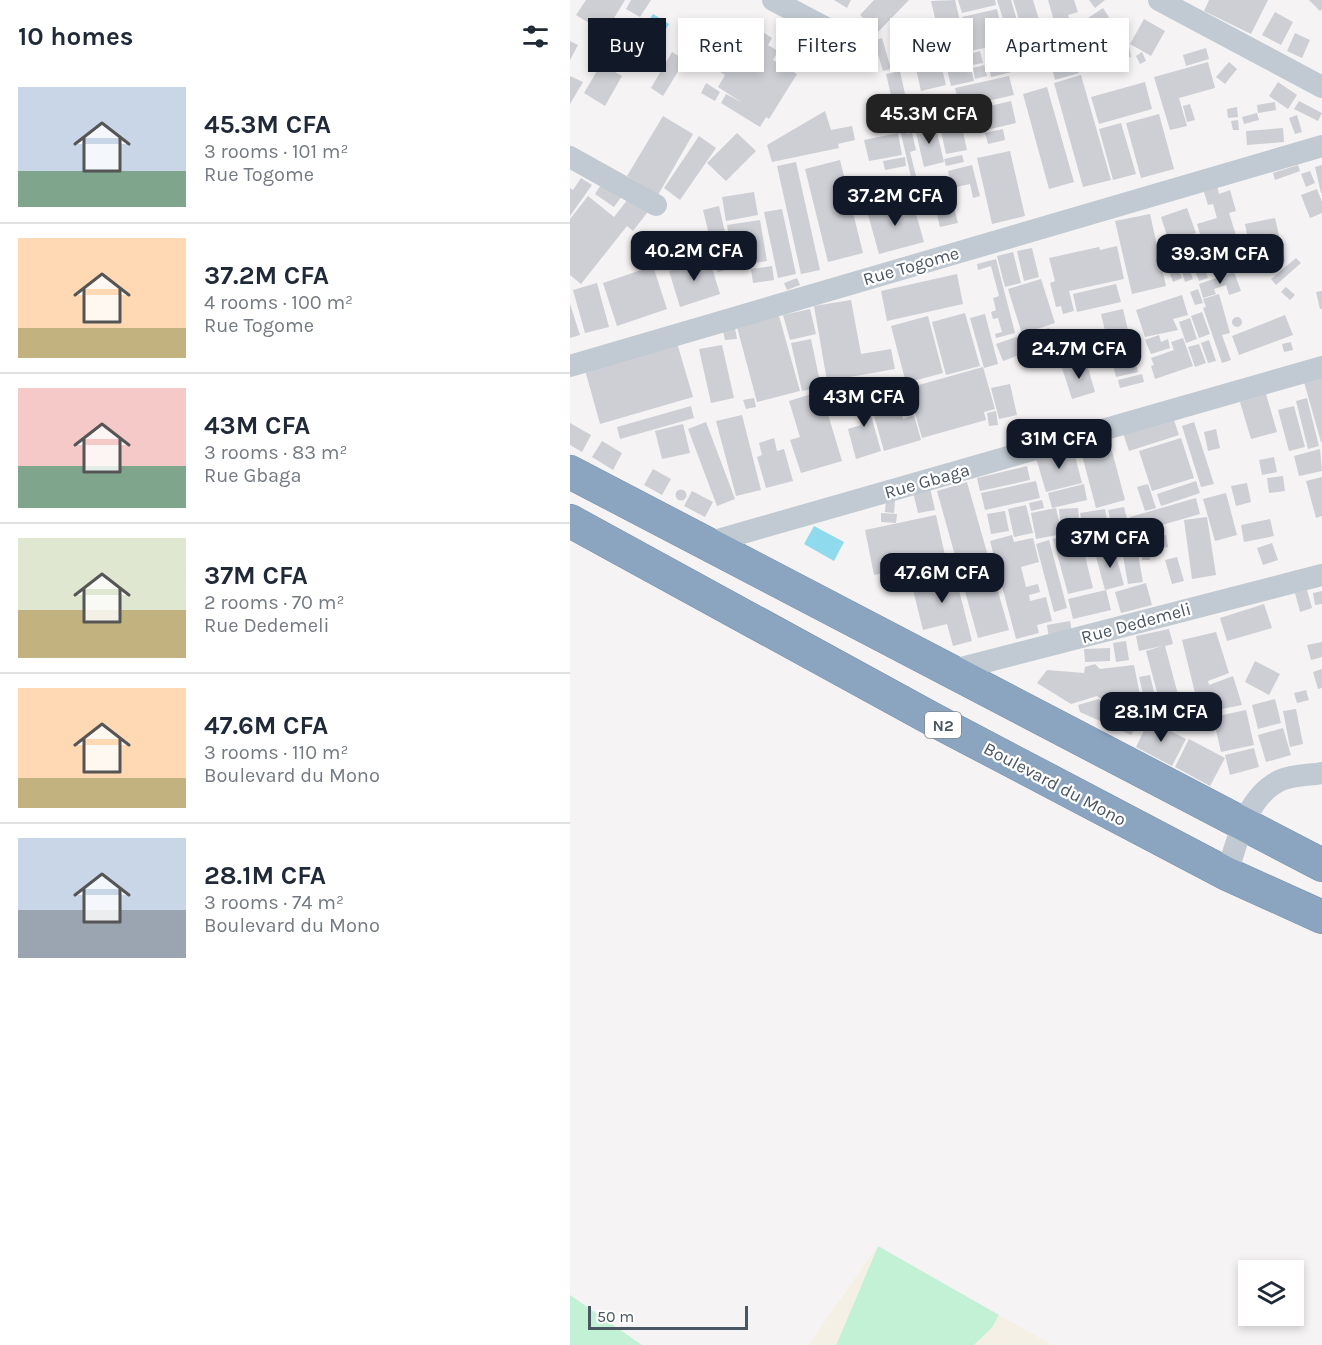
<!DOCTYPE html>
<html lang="en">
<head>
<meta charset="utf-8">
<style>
	body { margin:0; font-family:Karla,sans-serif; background:#f6f6f7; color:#1f2937; height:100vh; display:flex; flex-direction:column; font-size:22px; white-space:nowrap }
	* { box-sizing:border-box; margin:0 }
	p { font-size:20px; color:#747a83 }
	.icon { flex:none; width:33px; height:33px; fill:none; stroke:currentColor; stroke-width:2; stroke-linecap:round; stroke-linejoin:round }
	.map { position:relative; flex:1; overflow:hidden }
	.sheet { display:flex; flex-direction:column; background:#fff; width:570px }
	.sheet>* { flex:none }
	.hud { position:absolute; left:18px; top:18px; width:570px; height:54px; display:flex; gap:12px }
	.fabs { position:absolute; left:668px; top:1260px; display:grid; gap:12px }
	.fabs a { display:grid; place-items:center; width:66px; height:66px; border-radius:0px; background:#fff; box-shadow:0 3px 9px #0003; font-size:30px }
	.scale { position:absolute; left:18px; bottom:15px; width:160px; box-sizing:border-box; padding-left:6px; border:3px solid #4a5661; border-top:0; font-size:16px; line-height:21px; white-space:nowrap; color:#4a5661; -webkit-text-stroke:4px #fff; paint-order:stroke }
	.price { position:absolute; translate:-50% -51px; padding:0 14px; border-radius:12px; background:#111827; color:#fff; font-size:20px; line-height:39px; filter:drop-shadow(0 2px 3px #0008) }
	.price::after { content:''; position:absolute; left:50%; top:36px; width:18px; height:14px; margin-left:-9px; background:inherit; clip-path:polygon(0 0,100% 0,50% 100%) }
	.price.current { background:#222; color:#fff }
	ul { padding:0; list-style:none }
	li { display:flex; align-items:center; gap:18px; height:150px; padding:0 18px }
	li+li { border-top:2px solid #e0e1e3 }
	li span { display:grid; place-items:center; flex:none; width:168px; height:120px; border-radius:0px; color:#555 }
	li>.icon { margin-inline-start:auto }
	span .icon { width:72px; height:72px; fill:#fffc; stroke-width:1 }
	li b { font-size:26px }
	h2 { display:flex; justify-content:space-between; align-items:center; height:72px; padding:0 18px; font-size:26px }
	.chip { padding:0 21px; border-radius:0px; background:#fff; box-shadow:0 3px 9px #0003; font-size:21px; line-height:54px }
	.chip.current { background:#111827; color:#fff }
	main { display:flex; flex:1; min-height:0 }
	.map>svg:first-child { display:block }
	.green { fill:#c3f1d5 }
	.sand { fill:#f5f0e5 }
	.water { fill:#90daee }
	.building { fill:#cdcfd5 }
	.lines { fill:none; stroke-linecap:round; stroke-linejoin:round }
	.highway-casing { stroke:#7690ad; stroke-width:34 }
	.minor { stroke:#c1cad2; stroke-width:22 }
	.highway { stroke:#8ba5c1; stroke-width:33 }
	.labels { text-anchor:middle; stroke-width:4.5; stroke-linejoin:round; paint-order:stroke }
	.shield { fill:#fff; stroke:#808990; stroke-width:1.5 }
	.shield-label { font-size:16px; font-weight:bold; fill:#4a5661 }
	.street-label { font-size:18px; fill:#4a5661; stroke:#fff }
</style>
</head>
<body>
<main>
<section class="sheet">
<h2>10 homes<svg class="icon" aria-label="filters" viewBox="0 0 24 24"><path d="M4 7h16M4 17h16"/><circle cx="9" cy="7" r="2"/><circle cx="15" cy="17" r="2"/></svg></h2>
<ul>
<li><span style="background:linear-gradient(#c9d6e8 70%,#7fa58c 0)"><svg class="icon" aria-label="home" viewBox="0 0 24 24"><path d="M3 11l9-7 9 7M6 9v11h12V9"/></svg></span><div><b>45.3M CFA</b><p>3 rooms · 101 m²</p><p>Rue Togome</p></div></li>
<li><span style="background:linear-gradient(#ffd9b3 75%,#c2b280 0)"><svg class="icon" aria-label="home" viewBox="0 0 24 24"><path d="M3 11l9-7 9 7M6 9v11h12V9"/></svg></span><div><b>37.2M CFA</b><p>4 rooms · 100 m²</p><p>Rue Togome</p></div></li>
<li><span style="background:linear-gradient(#f6c9c9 65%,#7fa58c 0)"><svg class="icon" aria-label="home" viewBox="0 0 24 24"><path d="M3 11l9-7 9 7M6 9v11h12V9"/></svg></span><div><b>43M CFA</b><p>3 rooms · 83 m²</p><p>Rue Gbaga</p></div></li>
<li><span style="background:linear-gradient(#dfe7d0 60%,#c2b280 0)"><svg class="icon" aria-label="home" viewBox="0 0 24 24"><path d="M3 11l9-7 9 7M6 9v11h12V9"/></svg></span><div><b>37M CFA</b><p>2 rooms · 70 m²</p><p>Rue Dedemeli</p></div></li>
<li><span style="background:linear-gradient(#ffd9b3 75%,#c2b280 0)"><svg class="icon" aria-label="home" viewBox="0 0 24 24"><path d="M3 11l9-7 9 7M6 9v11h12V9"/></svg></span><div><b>47.6M CFA</b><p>3 rooms · 110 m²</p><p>Boulevard du Mono</p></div></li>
<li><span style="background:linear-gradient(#c9d6e8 60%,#9aa5b1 0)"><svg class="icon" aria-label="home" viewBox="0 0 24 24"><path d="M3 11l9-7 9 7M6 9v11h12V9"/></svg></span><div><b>28.1M CFA</b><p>3 rooms · 74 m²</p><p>Boulevard du Mono</p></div></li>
</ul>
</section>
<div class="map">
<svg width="752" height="1345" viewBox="0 0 752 1345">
	<rect width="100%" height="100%" fill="#f5f3f3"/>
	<!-- green -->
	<path class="green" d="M308 1246 429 1315 422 1328 404 1345H266Z
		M0 1295 72 1345H0Z"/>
	<!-- sand -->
	<path class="sand" d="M308 1246 266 1345H238Z
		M429 1315 482 1345H404L422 1328Z"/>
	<!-- water -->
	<path class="water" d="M83 14 99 24 77 60 61 50Z
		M244 526 274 542 264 561 234 544Z"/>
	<!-- building -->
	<path class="building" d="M16 0H55L35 33 6 15Z
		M61 0H81L70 17 56 9Z
		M264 0H281L277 8Z
		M304 0H339L308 32 290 15Z
		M385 0 404 81 381 86 361 1Z
		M388 0H425L426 5 392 13Z
		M427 0H441L451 34 439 38Z
		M443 0H463L470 23 452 29Z
		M478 0H504L508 12 498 15 503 34 489 38Z
		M519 0H535L525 8Z
		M639 0H698L681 34 634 11Z
		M739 0H752V9L750 11Z
		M533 8 539 17 521 30 515 20Z
		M427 9 442 72 421 77 415 48 400 51 392 17Z
		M705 12 723 22 711 45 692 35Z
		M574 19 595 31 581 56 560 44Z
		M159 24 179 37 185 27 202 38 198 45 208 51 203 60 227 74 199 119 196 117 190 127 151 103 156 94 171 102 148 87 155 75 135 63Z
		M482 27 489 49 475 54 468 32Z
		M556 31 561 57 521 64 516 38Z
		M363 32 376 85 351 91 339 37Z
		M725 33 740 40 732 58 717 51Z
		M312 38 321 69 313 71 304 41Z
		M456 38 458 45 444 49 442 42Z
		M0 41 8 45 0 60Z
		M636 48 639 59 616 66 613 55Z
		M410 51 413 63 402 65 399 54Z
		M102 52 115 60 93 96 81 88Z
		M572 52 576 61 570 64 566 56Z
		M487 54 490 63 482 66 479 56Z
		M506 61 509 73 485 80 482 68Z
		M638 62 645 88 609 98 617 126 600 130 584 77Z
		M659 62 667 69 655 84 646 77Z
		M31 64 52 76 35 106 14 93Z
		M414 65 417 76 405 79 403 68Z
		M330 71 338 108 352 105 351 98 363 96 364 102 380 99 383 112 328 125 316 74Z
		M511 75 541 180 513 187 484 83Z
		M0 76 13 82 0 104Z
		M439 76 444 95 390 107 385 88Z
		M575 82 582 109 529 124 521 97Z
		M708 82 727 95 718 109 699 96Z
		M136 83 150 92 145 101 131 93Z
		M477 87 504 182 479 189 453 94Z
		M441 101 446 123 408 132 403 110Z
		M729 101 752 113 748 121 724 109Z
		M705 102 706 110 688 113 687 105Z
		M620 104 625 120 617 122 613 106Z
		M667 107 668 117 658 118 657 109Z
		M255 111 261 130 282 126 285 140 268 144 269 148 202 162 197 145Z
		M687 113 689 120 674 124 672 117Z
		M589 114 604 169 571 178 556 123Z
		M727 115 732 132 725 134 719 118Z
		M93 116 123 134 88 195 57 176Z
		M390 118 397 150 376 154 369 122Z
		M668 120 669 130H663L661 121Z
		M551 123 566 174 543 180 529 129Z
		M365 124 374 162 354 167 345 128Z
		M335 128 337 134 342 133 346 150 340 152 346 176 341 177 330 129Z
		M713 128 714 142 677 145 676 131Z
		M433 129 435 140 418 144 415 133Z
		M167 133 186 151 156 181 137 163Z
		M328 133 332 155 299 161 294 140Z
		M129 136 146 148 110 200 94 188Z
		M440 151 455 216 422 224 407 158Z
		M392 155 394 162 376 166 374 159Z
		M335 157 336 166 315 170 313 161Z
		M270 160 293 253 258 262 235 169Z
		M226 162 250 270 231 274 207 166Z
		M402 165 410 196 403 198 400 184 382 188 378 171Z
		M728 165 730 171 705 180 703 173Z
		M752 165V193H751L745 167Z
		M740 171 745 183 736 187 731 174Z
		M376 176 388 223 370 227 366 210 353 213 345 184Z
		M11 178 22 185 0 216V188L3 190Z
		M34 180 54 193 44 207 25 194Z
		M338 180 341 193 295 205 291 191Z
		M647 185 649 194 660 190 666 211 659 213 671 251 638 260 627 224 647 218 643 204 638 205 633 189Z
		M747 189 752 202V213L740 218 731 195Z
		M184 192 188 215 156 221 152 197Z
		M62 194 80 209 63 231 57 226 11 284 0 275V219L18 196 44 217Z
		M342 200 354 242 309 254 297 211Z
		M149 206 163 268 148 272 133 210Z
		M617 208 626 233 599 242 591 217Z
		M212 209 226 274 208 278 194 212Z
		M580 214 596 286 562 294 545 221Z
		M705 218 715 261 684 268 675 224Z
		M190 220 197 261 164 266 157 225Z
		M624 238 631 259 608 267 612 278 603 282 599 271 606 269 598 247Z
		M547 246 554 279 499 291 504 311 493 314 491 306 486 307 480 283 485 281 479 258 529 247 530 250Z
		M462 248 469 277 454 281 447 251Z
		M443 252 451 283 435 287 427 256Z
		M139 258 150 294 110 307 99 271Z
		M726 258 731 263 706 285 701 279Z
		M426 259 445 333 426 338 425 334 432 332 428 318 423 319 421 312 426 310 423 298 429 296 421 266 408 270 407 264Z
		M633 263 638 278 629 281 623 266Z
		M83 266 97 309 47 326 33 283Z
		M202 266 204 280 183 283 181 269Z
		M618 266 623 279 615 282 611 269Z
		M664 272 671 291 659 295 656 285 644 289 646 294 633 298 629 284Z
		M387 274 393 304 317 321 311 291Z
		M227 278 230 285 217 290 214 283Z
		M471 279 485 323 452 334 438 289Z
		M27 283 39 327 15 333 3 290Z
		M546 284 551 302 507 312 503 294Z
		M716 287 725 295 720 300 711 292Z
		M628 289 633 303 625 305 620 292Z
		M752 291V309H750L746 292Z
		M649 294 660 333 652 335 661 360 652 363 633 308 636 307 633 299Z
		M612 295 618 315 603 319 608 330 575 337 566 310Z
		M281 300 291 354 321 349 325 369 257 381 244 306Z
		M0 304 10 335 0 338Z
		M240 309 246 334 220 340 213 315Z
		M553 309 568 372 546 377 531 314Z
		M632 312 640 334 629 338 621 316Z
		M395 313 410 366 376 375 362 322Z
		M415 314 428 364 414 368 400 318Z
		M715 315 723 335 669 355 662 336Z
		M209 316 230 391 187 402 167 327Z
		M358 316 373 373 336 383 321 326Z
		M662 322a5 5 0 1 1 10 0a5 5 0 1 1-10 0Z
		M620 318 627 339 616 343 609 322Z
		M165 328 167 339 155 340 153 331Z
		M479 328 483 342 456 350 453 336Z
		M589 335 591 342 598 339 600 348 581 354 575 340Z
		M449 336 455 353 433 361 426 344Z
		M613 338 623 366 585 379 581 366 584 365 581 358 604 350 601 342Z
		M241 339 251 387 232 391 221 343Z
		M639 340 646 361 638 363 631 343Z
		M721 342 723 350 714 352 712 344Z
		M107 343 123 397 30 424 15 370Z
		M629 344 636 363 625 367 618 347Z
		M152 345 164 398 141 403 129 349Z
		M516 361 525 392 502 399 492 368Z
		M413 367 425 409 414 412 416 420 352 438 338 388Z
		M572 374 574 382 550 388 548 380Z
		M752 377V442H751L734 382Z
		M328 379 338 406 330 408 333 419 344 415 351 440 314 451 297 391 324 384 323 380Z
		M440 384 447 415 429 419 421 388Z
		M293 387 311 451 286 459 278 429 291 425 281 391Z
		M251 391 272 461 231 473 220 440 230 437 219 401Z
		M696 394 707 432 681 439 670 402Z
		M184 398 186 407 176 409 173 400Z
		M737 398 749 446 738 449 726 401Z
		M121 406 124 418 50 439 47 427Z
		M724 406 735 447 719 451 708 410Z
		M426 411 428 425 419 426 417 413Z
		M172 415 191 490 166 496 146 421Z
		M603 417 609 435 559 451 553 433Z
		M136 422 165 499 147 506 118 429Z
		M624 422 644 484 631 487 612 426Z
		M0 423 21 435 12 452 0 445Z
		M113 424 120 453 92 459 85 431Z
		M646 429 650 448 638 451 634 432Z
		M538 436 555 500 526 508 509 444Z
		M204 438 207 451 214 449 223 481 196 488 187 457 192 455 189 443Z
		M611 438 624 478 582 491 569 451Z
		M32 441 52 453 43 470 22 457Z
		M503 448 512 483 476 492 466 458Z
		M750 449 752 471 729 476 724 456Z
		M704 457 707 472 692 475 689 460Z
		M457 466 460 480 410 491 407 478Z
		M83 469 101 479 92 495 74 485Z
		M713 476 715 491 699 493 697 478Z
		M752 477V516L746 518 736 481Z
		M466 481 470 498 415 510 411 493Z
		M626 481 630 493 591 506 587 494Z
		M397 482 439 630 408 638 367 491Z
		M677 483 681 502 666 506 661 486Z
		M514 484 517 500 482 508 478 493Z
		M578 484 586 508 575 511 567 487Z
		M360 488 365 510 348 513 343 492Z
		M105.5 495a5.5 5.5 0 1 1 11 0a5.5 5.5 0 1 1-11 0Z
		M122 491 143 502 135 517 114 506Z
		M656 493 667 535 645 541 633 499Z
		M626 498 630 514 564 533 560 517Z
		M316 500 325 501 324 513 315 512Z
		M472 500 474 508 461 511 459 503Z
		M456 505 463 533 444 537 438 509Z
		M554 507 562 538 545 542 538 510Z
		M486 508 492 534 466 539 461 513Z
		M508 508 510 529 491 531 489 509Z
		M535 509 542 545 517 549 510 513Z
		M435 511 439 531 421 534 417 514Z
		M311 513 327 514 326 523 311 522Z
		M366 515 376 560 304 575 295 530Z
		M637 517 646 575 622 579 614 520Z
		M700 519 704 536 674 542 671 525Z
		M509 532 523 588 498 594 483 539Z
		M442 535 444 542 463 538 469 562 451 567 456 587 468 584 470 592 459 595 460 601 476 597 482 621 467 625 469 633 446 639 420 541Z
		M596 535 598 547 551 554 549 543Z
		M479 540 497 608 484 612 466 544Z
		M702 543 708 560 693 565 687 548Z
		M544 548 554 585 535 590 525 553Z
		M572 551 580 552V560H572Z
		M568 554 573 582 558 584 553 556Z
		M607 557 614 581 602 584 595 560Z
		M383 567 402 641 383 646 377 624 353 630 340 578Z
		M576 583 582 605 551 613 545 592Z
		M536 590 541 610 503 619 498 599Z
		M737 590 742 608 730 612 725 593Z
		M752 591V604L745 605 743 593Z
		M694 604 702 628 657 641 650 618Z
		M500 621 504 643 480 646 477 625Z
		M599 629 603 644 595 646 610 702 591 707 576 651 592 646 569 651 566 636Z
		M646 632 659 673 638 681 639 685 663 676 672 705 642 711 639 695 626 697 612 640Z
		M556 641 559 660 546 662 543 643Z
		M752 642V657L741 660 737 645Z
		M540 648V661L515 662 514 649Z
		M685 661 710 674 699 695 675 682Z
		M525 664 530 669 564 665 570 695 546 704 536 702 527 696 501 704 467 683 477 670 514 673 515 667Z
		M752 669V688L748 689 743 672Z
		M580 675 588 709 577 711 569 677Z
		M736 690 739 700 727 703 724 693Z
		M529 699 536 705 571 699 573 716 561 735 510 712 508 705Z
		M705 699 711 723 688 729 682 705Z
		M726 709 733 744 720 747 713 711Z
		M676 710 684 745 651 752 643 717Z
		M579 720 616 739 602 766 566 747Z
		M713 728 721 755 696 762 688 735Z
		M619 739 655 758 640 786 605 767Z
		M684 748 689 767 660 775 655 755Z"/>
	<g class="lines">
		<defs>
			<path id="highway" d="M0 472 752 865
				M0 521 364 720 657 874 752 917"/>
		</defs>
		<!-- highway casing -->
		<use href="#highway" class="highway-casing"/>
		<!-- minor -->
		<path class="minor" d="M203 0 294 48
			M589 0 752 87
			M0 157 86 205
			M0 366 752 146
			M134 544 752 367
			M380 671 752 575
			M657 874C667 842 676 796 711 780 722 775 740 775 752 773"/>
		<!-- highway -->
		<use href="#highway" class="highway"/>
	</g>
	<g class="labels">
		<!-- shield labels -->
		<rect class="shield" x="355" y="712" width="36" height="26" rx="4.5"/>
		<g class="shield-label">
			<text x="373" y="731">N2</text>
		</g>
		<!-- street labels -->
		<g class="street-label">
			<text transform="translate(341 266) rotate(-16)" y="6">Rue Togome</text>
			<text transform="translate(357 481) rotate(-16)" y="6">Rue Gbaga</text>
			<text transform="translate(566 623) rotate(-15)" y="6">Rue Dedemeli</text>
			<text transform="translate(485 784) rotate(28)" y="6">Boulevard du Mono</text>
		</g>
	</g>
</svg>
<div class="fabs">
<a><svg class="icon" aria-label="layers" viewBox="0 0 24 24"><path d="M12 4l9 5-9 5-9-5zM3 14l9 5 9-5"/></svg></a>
</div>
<div class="scale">50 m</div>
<b class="price current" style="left:359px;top:145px">45.3M CFA</b>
<b class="price" style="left:325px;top:227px">37.2M CFA</b>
<b class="price" style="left:124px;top:282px">40.2M CFA</b>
<b class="price" style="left:650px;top:285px">39.3M CFA</b>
<b class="price" style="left:509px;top:380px">24.7M CFA</b>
<b class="price" style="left:294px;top:428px">43M CFA</b>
<b class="price" style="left:489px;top:470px">31M CFA</b>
<b class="price" style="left:540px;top:569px">37M CFA</b>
<b class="price" style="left:372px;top:604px">47.6M CFA</b>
<b class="price" style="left:591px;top:743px">28.1M CFA</b>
<div class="hud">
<a class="chip current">Buy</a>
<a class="chip">Rent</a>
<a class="chip">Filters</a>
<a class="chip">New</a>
<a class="chip">Apartment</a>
</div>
</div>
</main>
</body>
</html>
